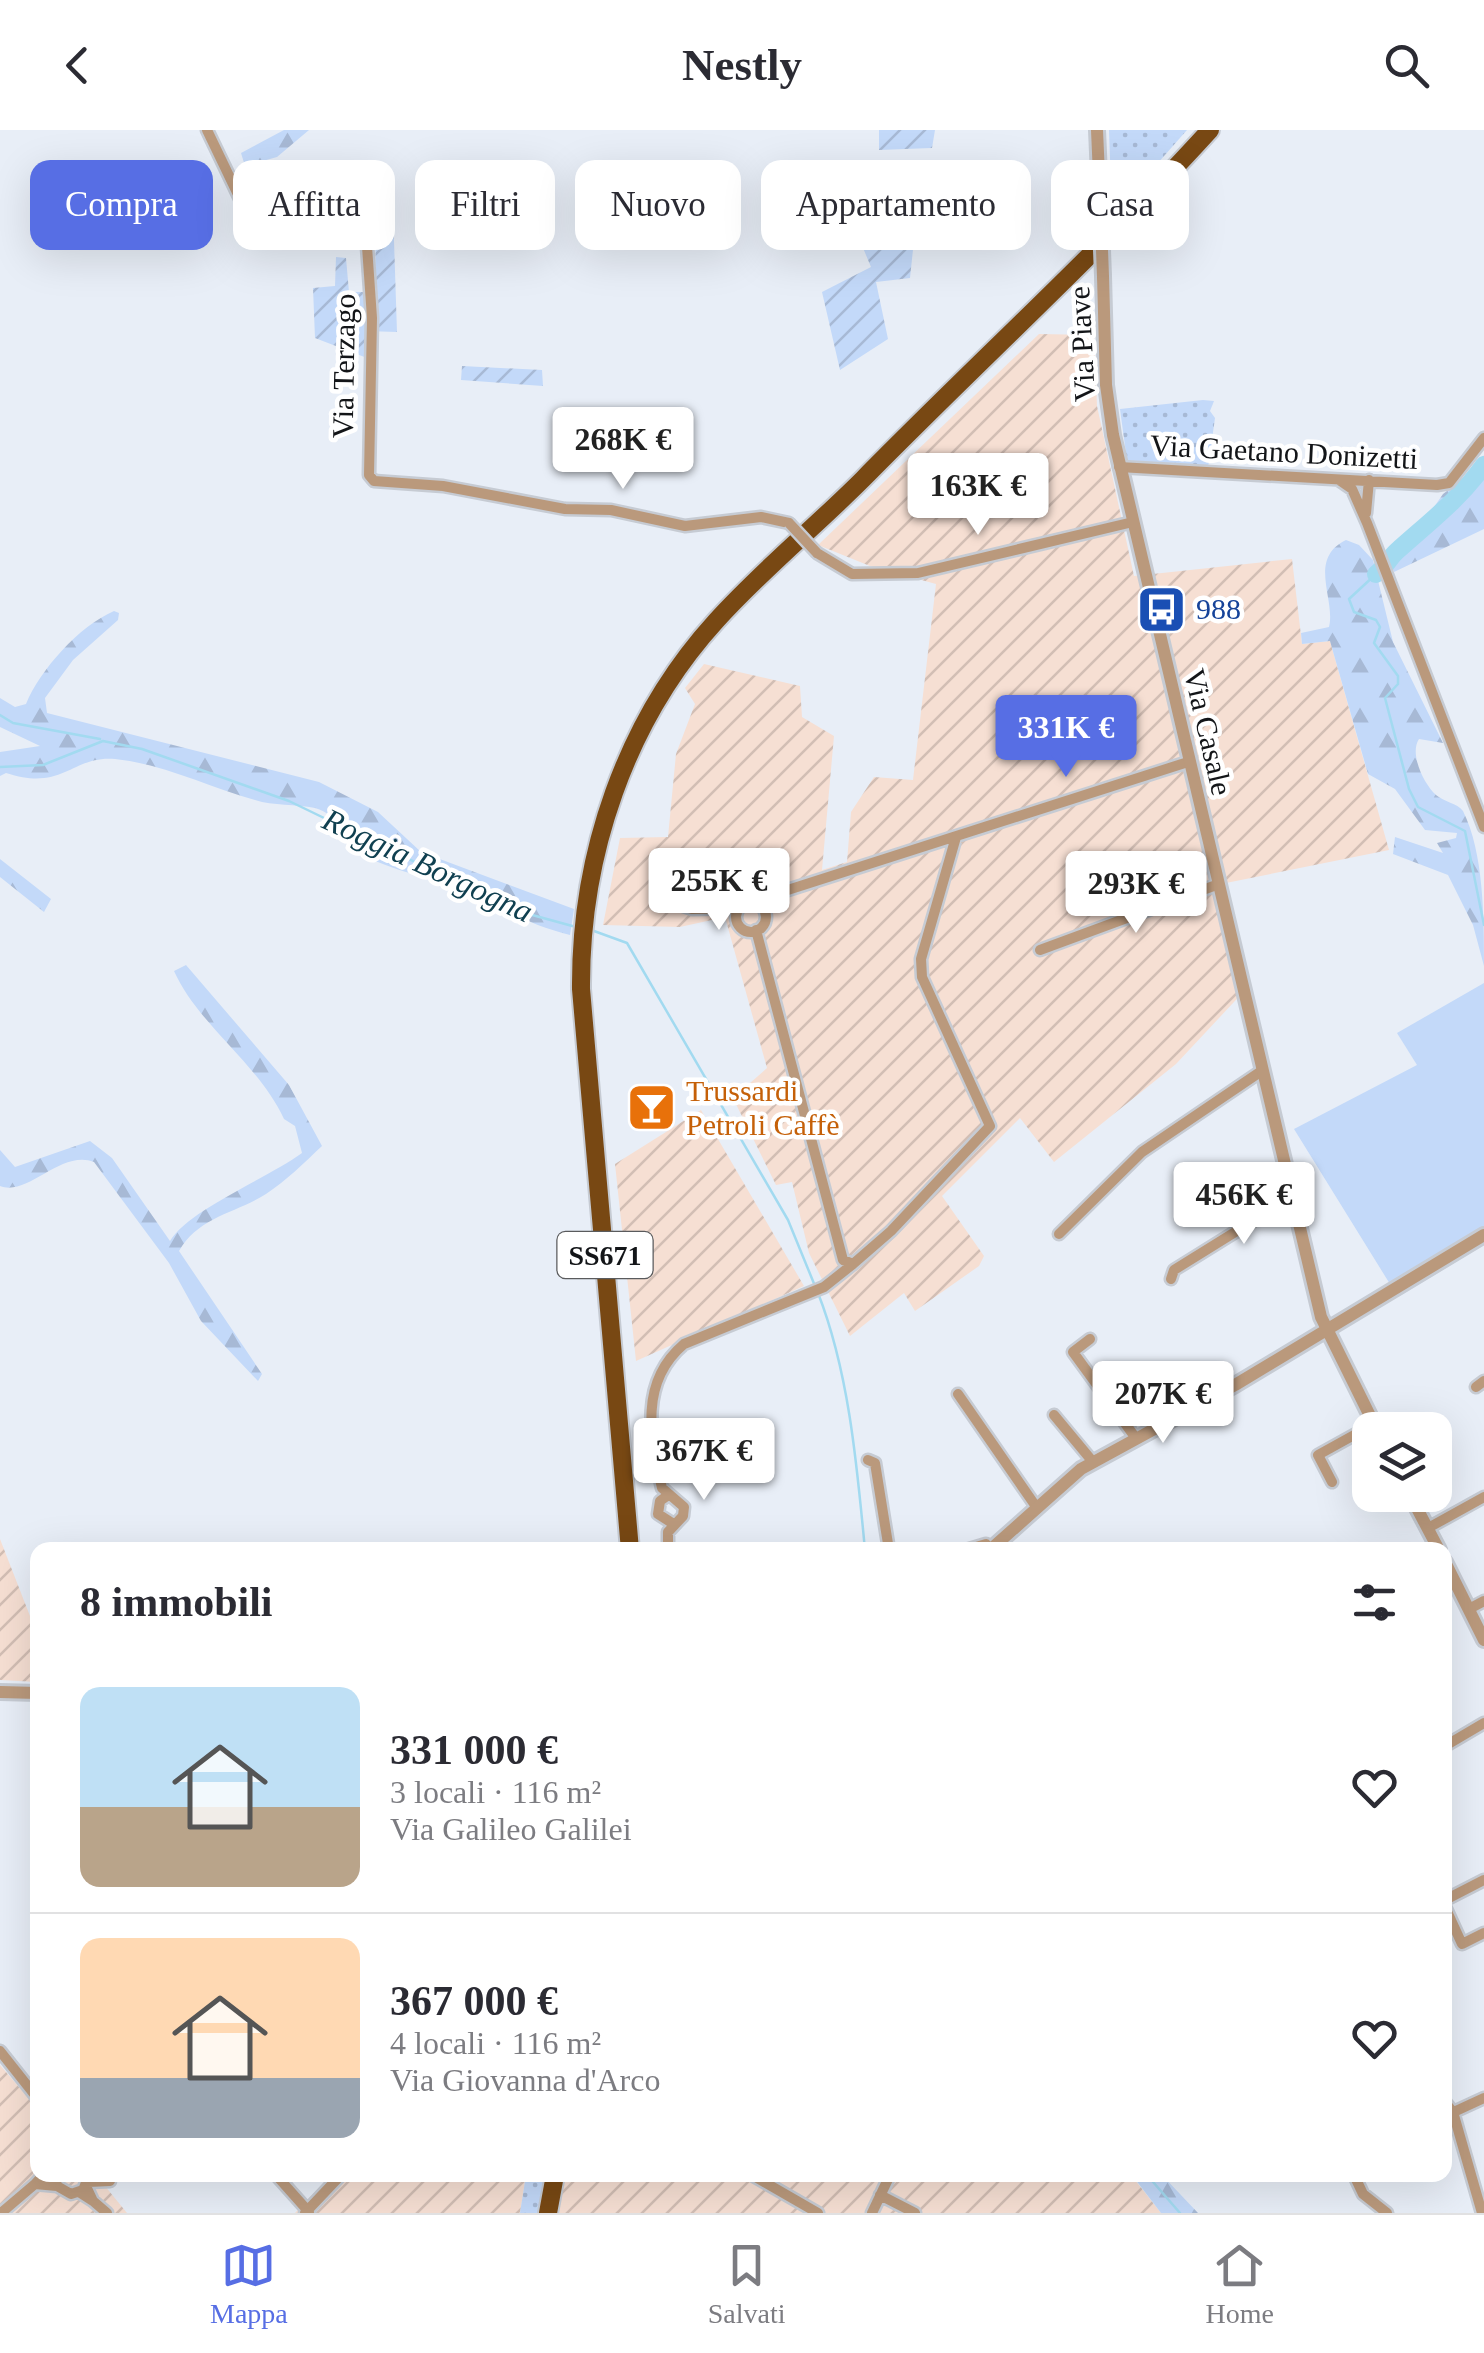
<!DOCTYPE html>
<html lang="it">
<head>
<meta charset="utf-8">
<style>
	body { margin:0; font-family:Georgia,serif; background:#f2f2f3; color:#2b2b33; height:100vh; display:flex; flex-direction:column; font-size:38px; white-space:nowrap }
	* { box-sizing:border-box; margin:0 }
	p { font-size:32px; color:#7c7c81 }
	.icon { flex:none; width:55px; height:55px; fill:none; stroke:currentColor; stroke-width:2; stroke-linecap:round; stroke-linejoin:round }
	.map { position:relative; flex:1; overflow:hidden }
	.sheet { position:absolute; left:30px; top:1412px; width:1422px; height:640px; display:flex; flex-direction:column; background:#fff; border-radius:20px; box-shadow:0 10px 40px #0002 }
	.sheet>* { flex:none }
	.hud { position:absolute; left:30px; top:30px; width:1425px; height:90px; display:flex; gap:20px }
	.fabs { position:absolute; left:1352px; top:1282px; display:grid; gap:20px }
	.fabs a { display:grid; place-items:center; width:100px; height:100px; border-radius:20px; background:#fff; box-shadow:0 10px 40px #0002; font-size:50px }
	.price { position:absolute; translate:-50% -85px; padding:0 22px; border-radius:10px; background:#fff; color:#222; font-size:32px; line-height:65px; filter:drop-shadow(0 2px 5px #0008) }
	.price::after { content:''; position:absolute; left:50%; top:60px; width:30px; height:22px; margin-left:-15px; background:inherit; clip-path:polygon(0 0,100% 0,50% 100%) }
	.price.current { background:#576ee4; color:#fff }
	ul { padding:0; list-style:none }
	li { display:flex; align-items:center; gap:30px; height:250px; padding:0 50px }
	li+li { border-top:2px solid #e1e1e2 }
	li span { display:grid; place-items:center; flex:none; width:280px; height:200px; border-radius:20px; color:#555 }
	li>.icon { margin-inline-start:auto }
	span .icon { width:120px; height:120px; fill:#fffc; stroke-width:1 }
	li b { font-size:42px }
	h2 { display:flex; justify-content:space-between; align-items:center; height:120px; padding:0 50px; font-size:42px }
	.chip { padding:0 35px; border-radius:20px; background:#fff; box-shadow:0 10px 40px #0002; font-size:35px; line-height:90px }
	.chip.current { background:#576ee4; color:#fff }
	header { display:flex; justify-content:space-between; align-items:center; height:130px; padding:0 50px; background:#fff; font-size:45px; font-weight:800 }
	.tabs { display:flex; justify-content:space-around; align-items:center; height:140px; border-top:2px solid #e1e1e2; background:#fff; font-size:28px; color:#7c7c81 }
	.tabs a { display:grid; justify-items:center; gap:5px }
	.tabs .current { color:#576ee4 }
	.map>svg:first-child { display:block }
	.industrial { fill:url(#industrial-furrows) }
	.grass { fill:url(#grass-dots) }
	.forest { fill:url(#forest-firs) }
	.garden { fill:url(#garden-furrows) }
	.pitch { fill:#c3d9f9 }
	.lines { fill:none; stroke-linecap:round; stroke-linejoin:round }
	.stream { stroke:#a2daf0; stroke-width:2.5 }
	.river { stroke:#a2daf0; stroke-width:18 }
	.minor-casing { stroke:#c6cbd3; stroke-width:15 }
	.tertiary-casing { stroke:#c6cbd3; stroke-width:18 }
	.trunk-casing { stroke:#c6cbd3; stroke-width:22 }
	.minor { stroke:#ba997c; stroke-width:10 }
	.tertiary { stroke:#ba997c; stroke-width:12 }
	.trunk { stroke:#784813; stroke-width:18 }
	.minor-bridge-casing { stroke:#c6cbd3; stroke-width:15; stroke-linecap:butt }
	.tertiary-bridge-casing { stroke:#c6cbd3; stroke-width:18; stroke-linecap:butt }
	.minor-bridge { stroke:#ba997c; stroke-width:10 }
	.tertiary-bridge { stroke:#ba997c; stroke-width:12 }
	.labels { text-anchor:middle; stroke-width:9; stroke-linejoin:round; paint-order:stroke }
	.shield { fill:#fff; stroke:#5a5b5d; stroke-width:2.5 }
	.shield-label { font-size:28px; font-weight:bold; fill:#131518 }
	.street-label { font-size:30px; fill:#131518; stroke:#fff }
	.transit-label { font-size:30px; fill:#164399; stroke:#fff; text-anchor:start }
	.food-label { font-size:30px; fill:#c56008; stroke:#fff; text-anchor:start }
	.water-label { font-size:32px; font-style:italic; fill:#104050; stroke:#fff }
</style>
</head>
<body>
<header><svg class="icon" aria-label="back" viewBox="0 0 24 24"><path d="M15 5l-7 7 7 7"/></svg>Nestly<svg class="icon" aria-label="search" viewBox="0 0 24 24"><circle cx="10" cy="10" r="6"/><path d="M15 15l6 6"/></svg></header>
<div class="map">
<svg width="1484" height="2083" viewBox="0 0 1484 2083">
	<defs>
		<pattern id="industrial-furrows" width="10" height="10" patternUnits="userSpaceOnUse" patternTransform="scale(2.5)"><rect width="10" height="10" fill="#f6dfd3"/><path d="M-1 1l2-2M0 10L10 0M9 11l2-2" fill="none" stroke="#d2beb4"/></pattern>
		<pattern id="grass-dots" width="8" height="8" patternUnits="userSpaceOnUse" patternTransform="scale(2.5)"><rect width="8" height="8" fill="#c3d9f9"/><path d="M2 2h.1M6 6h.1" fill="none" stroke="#a7b9d5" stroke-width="1.8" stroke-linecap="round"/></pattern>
		<pattern id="forest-firs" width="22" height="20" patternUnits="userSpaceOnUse" patternTransform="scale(2.5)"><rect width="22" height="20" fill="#c3d9f9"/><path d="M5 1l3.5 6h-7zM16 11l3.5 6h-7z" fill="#a7b9d5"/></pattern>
		<pattern id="garden-furrows" width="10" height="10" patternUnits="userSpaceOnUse" patternTransform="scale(2.5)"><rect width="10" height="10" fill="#c3d9f9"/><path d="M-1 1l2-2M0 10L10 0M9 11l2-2" fill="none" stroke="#a7b9d5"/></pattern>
	</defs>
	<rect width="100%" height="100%" fill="#e8eef7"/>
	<!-- industrial -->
	<path class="industrial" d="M1039 204 1094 205 1097 276 1134 446 1292 429 1302 514 1330 511 1389 720 1226 753 1248 857 1176 934 1054 1032 1020 988 942 1066 984 1126 979 1136 915 1181 904 1163 850 1206 809 1123 792 1052 776 1055 733 968 767 938 725 787 680 797 603 795 620 708 668 707 676 624 695 574 685 558 704 534 800 556 802 587 834 606 822 740 847 732 851 682 874 647 913 650 936 454 870 436 818 415Z
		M701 980 804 1156 636 1231 615 1034Z
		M0 1409 37 1504V1552L0 1550Z
		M0 1935 37 1978 38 2045H96L127 2083H0Z
		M331 2045H526L520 2083H295Z
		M546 2045H1131L1161 2083H539Z"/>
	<!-- grass -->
	<path class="grass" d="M1109 0H1187L1112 85Z
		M1203 270 1214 271 1210 281 1215 288 1208 338 1127 331 1120 279Z
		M526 2045H546L539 2083H520Z"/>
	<!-- forest -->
	<path class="forest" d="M284 0H309L277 27 245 36 241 23Z
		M1484 325V399L1394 442 1385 424 1409 400 1423 393 1443 364 1475 340Z
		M1346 410 1359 415 1373 430 1393 512 1443 613 1419 609C1409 624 1424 654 1436 665 1444 672 1457 673 1463 681 1484 723 1484 788 1484 836L1473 795 1448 745 1393 724 1395 707 1443 723 1437 713 1456 708 1457 703 1425 700 1395 659 1368 644 1330 511 1302 514 1301 503 1329 497C1336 469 1307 429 1346 410Z
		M114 481 119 483 118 490 73 530 45 568 47 583 319 652 378 682 421 722 574 779 570 805C528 795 496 775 457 758 431 747 378 738 357 720 339 706 340 685 315 678 296 674 273 676 255 670 208 657 164 634 115 629 72 625 64 662 6 643L0 646V622L40 616 0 597V568L15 577 26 574C40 540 79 496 114 481Z
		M0 729 51 769 44 782 0 747Z
		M186 835 289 955 322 1016C305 1032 286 1051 266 1064 236 1083 198 1087 179 1121L262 1244 258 1251 201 1191 169 1133 94 1032C61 1019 28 1067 0 1056V1020L15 1037 90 1011 112 1028 170 1111C188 1080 268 1048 302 1023L295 996 284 989C258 933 199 896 174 841Z
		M1132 2045H1162L1198 2083H1161Z"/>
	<!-- garden -->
	<path class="garden" d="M879 0H935L932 18 879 20Z
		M830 63H919L910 148 876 152 888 209 840 240 822 162 871 137 853 94 820 97Z
		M393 80 397 202 366 201 367 228 315 208 313 158 335 156 336 127 346 128 349 162H375L376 85Z
		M462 236 542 240 543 256 461 250Z"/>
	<!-- pitch -->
	<path class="pitch" d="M1484 853V1115L1398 1167 1294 999 1417 935 1397 903Z"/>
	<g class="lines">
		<!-- stream -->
		<path class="stream" d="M1376 444 1349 469 1354 482 1376 490 1380 497 1374 513 1398 546V554L1385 568 1409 659 1418 677 1465 701 1484 795
			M0 585 13 593 100 609
			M0 637 43 635 103 611 142 619 289 671 514 780 576 797
			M594 801 627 813 788 1090 815 1156
			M818 1163C849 1242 857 1336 865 1420
			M1147 2045 1180 2083"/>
		<!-- river -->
		<path class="river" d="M1376 444C1386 437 1389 428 1397 421 1428 393 1459 370 1484 335"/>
		<defs>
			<path id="minor" d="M207 0 244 77 261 97 365 88 372 188 369 345 374 351 443 356 565 379 611 380 685 396 761 387 789 393
				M1119 337 1437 355 1449 353 1484 308
				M1339 350 1352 359 1367 393 1484 697
				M1366 383 1369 350
				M817 423 852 444 918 443 1133 392
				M675 734 673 761 677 774 692 779 738 778
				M736 787a15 15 0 1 1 30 0a15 15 0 1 1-30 0Z
				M760 775 769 766 1188 632
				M756 800 843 1130 853 1134 891 1101 990 996 922 847 921 829 956 707
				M1040 820 1219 754
				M1059 1104 1142 1022 1263 940
				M1171 1149 1174 1140 1293 1066
				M1090 1209 1073 1222 1135 1307
				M1476 1257 1484 1251
				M958 1264 1037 1378
				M1054 1285 1093 1332
				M868 1330 875 1333 889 1420
				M1332 1352 1318 1325 1374 1294
				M667 1366 660 1371 658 1384 672 1393
				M1428 1398 1484 1367
				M668 1420V1402L683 1386 684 1377 662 1358C650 1306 639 1252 684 1214L824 1157 853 1134
				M966 1420 986 1414 989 1420
				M1469 1479 1484 1471
				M1445 1616 1484 1593
				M1445 1770 1484 1750
				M1445 1777 1462 1814 1484 1803
				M0 1921 38 1969
				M1445 1972 1453 1982 1482 2083
				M1445 1986 1484 1968
				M43 2045 35 2054 57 2056
				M55 2045 57 2056 71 2064 83 2060 89 2045
				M276 2045 309 2082
				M752 2045 818 2083
				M1354 2045 1363 2064 1387 2083
				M88 2052 110 2051
				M79 2062 93 2071 86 2056
				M880 2065 915 2083
				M93 2071 107 2083
				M1 2083 35 2054
				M305 2083 341 2045
				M872 2083 890 2045"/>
			<path id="tertiary" d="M1097 0 1100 68
				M1103 146 1106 255 1113 305 1321 1187 1377 1300
				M1410 1365 1439 1420
				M990 1420 1081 1339 1235 1255 1484 1105
				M1445 1432 1484 1510
				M0 1562 38 1563"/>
			<path id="trunk" d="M630 1420 581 859C580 726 625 591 716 491 761 441 815 397 863 349 978 232 1099 122 1210 0
				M548 2083 555 2045"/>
		</defs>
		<!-- minor casing -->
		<use href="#minor" class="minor-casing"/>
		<!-- tertiary casing -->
		<use href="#tertiary" class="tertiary-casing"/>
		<!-- trunk casing -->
		<use href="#trunk" class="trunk-casing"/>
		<!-- minor -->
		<use href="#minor" class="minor"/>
		<!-- tertiary -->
		<use href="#tertiary" class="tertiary"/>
		<!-- trunk -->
		<use href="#trunk" class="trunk"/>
		<defs>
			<path id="minor-bridge" d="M789 393 817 423"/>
			<path id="tertiary-bridge" d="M1100 68 1103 146"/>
		</defs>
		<!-- minor-bridge casing -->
		<use href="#minor-bridge" class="minor-bridge-casing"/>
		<!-- tertiary-bridge casing -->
		<use href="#tertiary-bridge" class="tertiary-bridge-casing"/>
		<!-- minor-bridge -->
		<use href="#minor-bridge" class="minor-bridge"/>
		<!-- tertiary-bridge -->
		<use href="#tertiary-bridge" class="tertiary-bridge"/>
	</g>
	<!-- icons -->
	<defs>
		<symbol id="bus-square" viewBox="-11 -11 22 22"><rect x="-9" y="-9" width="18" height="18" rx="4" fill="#1a4fb4" stroke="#fff"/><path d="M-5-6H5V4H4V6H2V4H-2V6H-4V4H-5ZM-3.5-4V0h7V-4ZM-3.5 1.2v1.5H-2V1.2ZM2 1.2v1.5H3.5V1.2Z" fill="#fff"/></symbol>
		<symbol id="bar-square" viewBox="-11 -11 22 22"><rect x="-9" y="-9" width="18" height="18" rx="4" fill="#e8710a" stroke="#fff"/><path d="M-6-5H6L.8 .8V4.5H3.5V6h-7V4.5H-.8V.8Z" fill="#fff"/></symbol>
	</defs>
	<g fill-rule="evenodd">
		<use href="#bus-square" x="1134" y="452" width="55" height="55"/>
		<use href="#bar-square" x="624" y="950" width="55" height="55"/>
	</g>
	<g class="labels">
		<!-- shield labels -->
		<rect class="shield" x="557.5" y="1102" width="95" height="46" rx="8"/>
		<g class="shield-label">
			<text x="605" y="1135">SS671</text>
		</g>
		<!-- street labels -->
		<g class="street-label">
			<text transform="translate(1082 214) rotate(-93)" y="10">Via Piave</text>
			<text transform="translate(344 236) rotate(-89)" y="10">Via Terzago</text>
			<text transform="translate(1284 322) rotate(3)" y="10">Via Gaetano Donizetti</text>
			<text transform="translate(1208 602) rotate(77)" y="10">Via Casale</text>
		</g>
		<!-- transit labels -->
		<g class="transit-label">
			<text x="1196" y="489">988</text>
		</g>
		<!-- food labels -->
		<g class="food-label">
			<text x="686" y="971">Trussardi<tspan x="686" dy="34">Petroli Caffè</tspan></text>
		</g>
		<!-- water labels -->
		<g class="water-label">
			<text transform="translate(428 735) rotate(25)" y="11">Roggia Borgogna</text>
		</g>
	</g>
</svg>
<div class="fabs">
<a><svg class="icon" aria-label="layers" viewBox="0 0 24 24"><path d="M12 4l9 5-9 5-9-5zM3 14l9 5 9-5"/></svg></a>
</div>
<b class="price" style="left:623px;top:362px">268K €</b>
<b class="price" style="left:978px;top:408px">163K €</b>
<b class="price current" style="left:1066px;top:650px">331K €</b>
<b class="price" style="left:719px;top:803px">255K €</b>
<b class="price" style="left:1136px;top:806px">293K €</b>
<b class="price" style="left:1244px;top:1117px">456K €</b>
<b class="price" style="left:1163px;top:1316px">207K €</b>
<b class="price" style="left:704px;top:1373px">367K €</b>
<div class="hud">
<a class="chip current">Compra</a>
<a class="chip">Affitta</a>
<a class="chip">Filtri</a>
<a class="chip">Nuovo</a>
<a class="chip">Appartamento</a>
<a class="chip">Casa</a>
</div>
<section class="sheet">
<h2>8 immobili<svg class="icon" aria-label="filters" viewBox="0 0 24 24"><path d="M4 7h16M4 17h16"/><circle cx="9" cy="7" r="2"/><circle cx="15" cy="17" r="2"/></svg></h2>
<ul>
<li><span style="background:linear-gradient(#bfe0f5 60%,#b9a48a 0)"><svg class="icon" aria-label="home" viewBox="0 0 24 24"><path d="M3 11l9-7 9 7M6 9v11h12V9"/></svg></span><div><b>331 000 €</b><p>3 locali · 116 m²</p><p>Via Galileo Galilei</p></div><svg class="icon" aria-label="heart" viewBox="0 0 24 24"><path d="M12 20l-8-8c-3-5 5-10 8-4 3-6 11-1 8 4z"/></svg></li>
<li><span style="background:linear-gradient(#ffd9b3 70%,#9aa5b1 0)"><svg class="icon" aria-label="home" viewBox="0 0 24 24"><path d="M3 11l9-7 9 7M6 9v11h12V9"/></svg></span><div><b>367 000 €</b><p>4 locali · 116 m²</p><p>Via Giovanna d'Arco</p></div><svg class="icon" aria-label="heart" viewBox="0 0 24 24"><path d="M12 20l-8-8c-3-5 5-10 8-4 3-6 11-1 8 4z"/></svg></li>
</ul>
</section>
</div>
<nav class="tabs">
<a class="current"><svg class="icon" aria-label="map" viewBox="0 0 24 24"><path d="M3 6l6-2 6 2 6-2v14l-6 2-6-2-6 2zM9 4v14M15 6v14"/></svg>Mappa</a>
<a><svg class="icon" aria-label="saved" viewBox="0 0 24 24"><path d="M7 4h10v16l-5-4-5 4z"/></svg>Salvati</a>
<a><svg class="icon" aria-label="home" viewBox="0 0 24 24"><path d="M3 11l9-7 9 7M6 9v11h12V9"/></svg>Home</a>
</nav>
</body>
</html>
